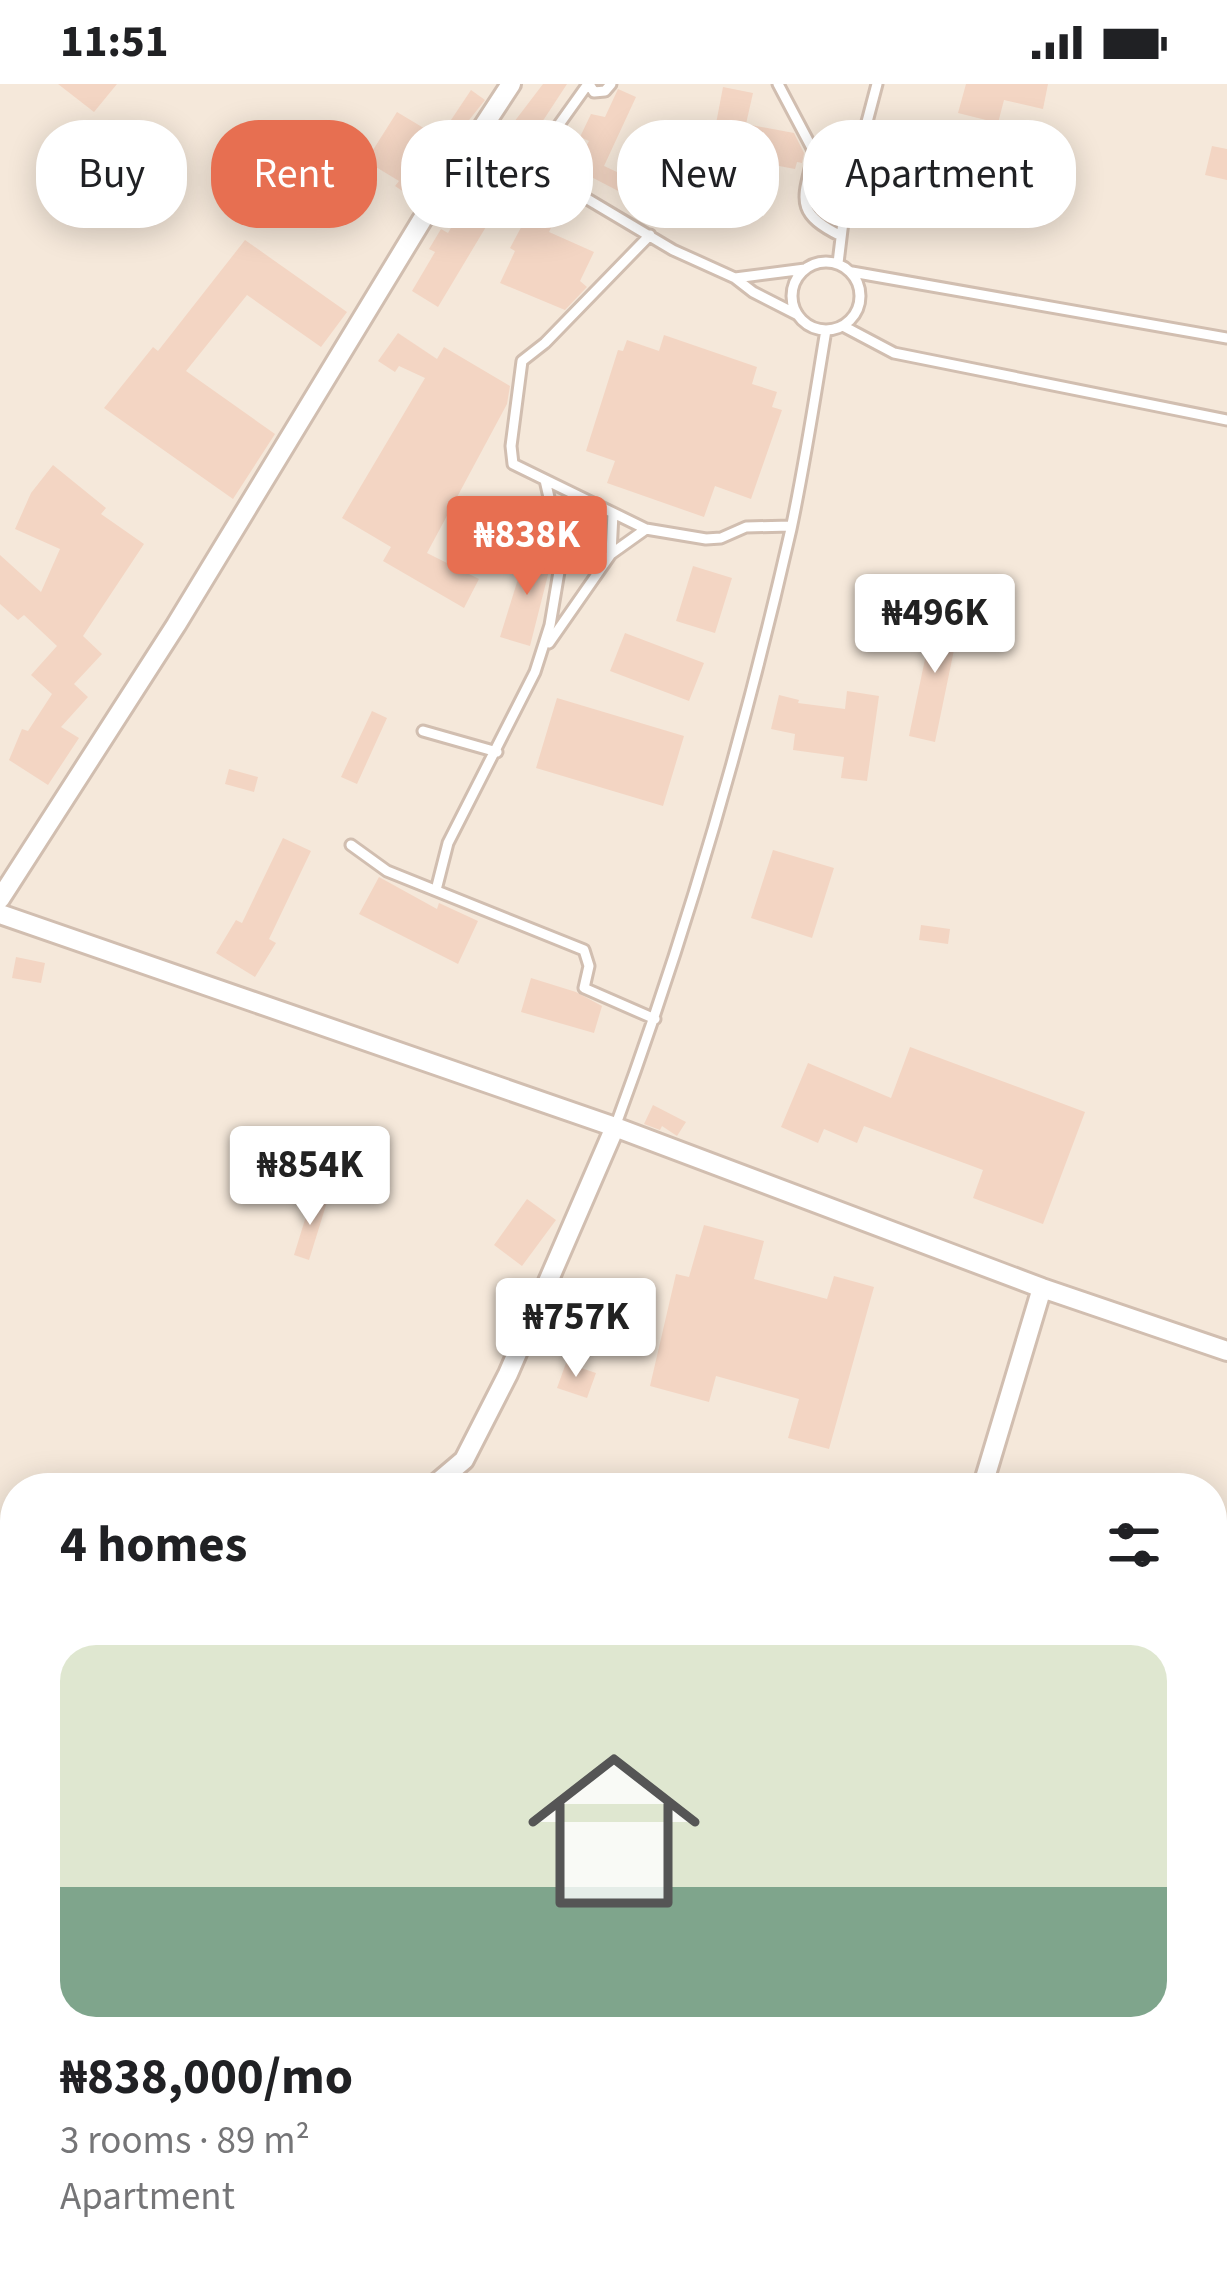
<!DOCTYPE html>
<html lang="en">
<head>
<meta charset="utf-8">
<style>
	body { margin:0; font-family:"Source Sans 3",sans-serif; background:#f6f6f6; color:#202124; height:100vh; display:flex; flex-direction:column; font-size:45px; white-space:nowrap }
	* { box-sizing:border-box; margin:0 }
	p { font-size:39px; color:#757577 }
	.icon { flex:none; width:66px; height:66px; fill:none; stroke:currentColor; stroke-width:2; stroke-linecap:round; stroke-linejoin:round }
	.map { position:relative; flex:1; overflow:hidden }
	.side { position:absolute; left:0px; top:1389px; width:1227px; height:807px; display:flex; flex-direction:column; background:#fff; border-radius:48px 48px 0 0; box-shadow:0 6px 30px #0003 }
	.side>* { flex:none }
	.banner { position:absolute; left:36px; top:36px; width:1155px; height:108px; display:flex; gap:24px }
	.price { position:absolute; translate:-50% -102px; padding:0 27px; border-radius:12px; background:#fff; color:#222; font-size:39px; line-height:78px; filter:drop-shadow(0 3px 6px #0008) }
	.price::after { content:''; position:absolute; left:50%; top:72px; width:36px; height:27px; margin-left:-18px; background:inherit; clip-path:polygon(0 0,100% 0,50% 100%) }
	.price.selected { background:#e76f51; color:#fff }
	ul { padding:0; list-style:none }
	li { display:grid; align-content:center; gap:24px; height:636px; padding:0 60px }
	li span { display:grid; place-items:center; height:372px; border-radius:36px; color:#555 }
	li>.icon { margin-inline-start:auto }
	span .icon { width:216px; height:216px; fill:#fffc; stroke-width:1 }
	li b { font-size:51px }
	h2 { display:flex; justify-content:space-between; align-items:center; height:144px; padding:0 60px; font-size:51px }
	.pill { padding:0 42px; border-radius:48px; background:#fff; box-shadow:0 6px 30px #0003; font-size:42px; line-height:108px }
	.pill.selected { background:#e76f51; color:#fff }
	.status { display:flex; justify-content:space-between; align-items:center; height:84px; padding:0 60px; background:#fff; direction:ltr }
	.status svg { height:33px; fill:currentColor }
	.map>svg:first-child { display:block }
	.residential { fill:#f5e8da }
	.building { fill:#f3d5c3 }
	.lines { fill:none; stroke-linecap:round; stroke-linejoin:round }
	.lane-casing { stroke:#d1beb0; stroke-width:15 }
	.street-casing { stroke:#d1beb0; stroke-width:24 }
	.primary-casing { stroke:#dad1cd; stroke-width:33 }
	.lane { stroke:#fff; stroke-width:9 }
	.street { stroke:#fff; stroke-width:18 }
	.primary { stroke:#fbd9a5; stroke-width:27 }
</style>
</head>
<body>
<div class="status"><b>11:51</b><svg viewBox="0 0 49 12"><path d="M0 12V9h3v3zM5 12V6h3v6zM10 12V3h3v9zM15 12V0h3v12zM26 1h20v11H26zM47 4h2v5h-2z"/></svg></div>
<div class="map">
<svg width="1227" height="2194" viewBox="0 0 1227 2194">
	<rect width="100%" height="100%" fill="#fdf6ec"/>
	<!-- residential -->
	<path class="residential" d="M0 0H1227V2194H225L210 2181H1212V1404H15V2004L0 1994Z"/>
	<!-- building -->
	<path class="building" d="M58 0H117L94 28Z
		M543 0H567L531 55 511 42Z
		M966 0H1048L1043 25 1004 16 998 39 958 29Z
		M723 3 753 9 746 40 794 49 804 69 802 79 797 78 795 85 736 74 731 96 706 92Z
		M618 5 636 13 604 82 658 107 649 123 574 84 589 57 580 53 591 30 605 33Z
		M471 6 485 16 458 50 447 42Z
		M397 28 427 46 409 73 434 89 416 116 395 102 399 97 366 77Z
		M1212 62 1227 65V96L1205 91Z
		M490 72 518 88 511 100 517 103 510 114 505 111 438 223 412 207 435 168 429 165 441 145 448 149 479 96 472 92 479 80 484 83Z
		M540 108 563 119 549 148 594 168 580 197 587 203 565 226 500 199 515 167 510 164Z
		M245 156 347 228 321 263 247 211 186 287 275 350 233 415 104 324 153 263 158 267Z
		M398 249 437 275 444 263 510 302 507 320 427 469 479 495 464 524 383 477 391 463 342 434 425 294 399 282 395 288 378 277Z
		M664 251 757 283 752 300 777 308 772 323 782 326 751 415 715 402 704 433 607 399 615 377 586 367 618 266 623 267 627 256 659 267Z
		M53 381 106 424 101 430 144 460 83 552 102 570 74 600 88 613 61 643 79 654 48 701 9 676 22 645 28 647 52 610 31 591 57 562 24 531 18 536 0 520V471L41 508 60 465 15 445 31 409Z
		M528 463 553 471 530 562 500 553Z
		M693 482 732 494 715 549 676 537Z
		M935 527 961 532 935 658 909 652Z
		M625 549 704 579 689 617 610 587Z
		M847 607 879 612 867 697 841 694 844 673 793 666 795 650 771 645 779 611 799 616 798 619 845 625Z
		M557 614 684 652 663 722 536 684Z
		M372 627 387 634 357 700 341 693Z
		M229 685 258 693 254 708 225 700Z
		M283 754 311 767 269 855 276 859 255 893 216 869 236 836 242 839Z
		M773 766 834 784 812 854 751 834Z
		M379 793 437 825 439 819 478 837 458 880 359 830Z
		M921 841 950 845 948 860 919 856Z
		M16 873 45 879 41 899 12 894Z
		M531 894 576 908 602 922 594 949 521 928Z
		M910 963 1085 1028 1043 1140 973 1114 983 1086 864 1042 857 1059 824 1045 818 1059 781 1043 808 979 891 1014Z
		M653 1021 686 1038 677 1052 662 1042 660 1046 644 1040Z
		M312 1113 327 1118 309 1176 294 1171Z
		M527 1115 556 1136 522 1182 494 1161Z
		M704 1141 764 1157 754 1195 827 1215 834 1192 874 1203 829 1365 788 1354 799 1315 716 1292 709 1318 650 1302 676 1190 689 1193Z
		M566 1279 596 1289 587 1314 557 1304Z
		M1212 1660 1227 1665V1700L1215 1737Z"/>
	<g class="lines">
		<defs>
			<path id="lane" d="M589 0 594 8 605 7 611 0
				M778 0 814 68C804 114 792 128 841 152
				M553 49 588 0
				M480 51 673 166 735 194 753 208 798 231
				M650 151 545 259 522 277 511 362 513 380 646 445 706 455 721 454 746 443 791 442
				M792 212a34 34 0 1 1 68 0a34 34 0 1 1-68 0Z
				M838 179 845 121 877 0
				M852 188 1227 254
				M735 194 805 185
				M843 242 894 269 1227 336
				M611 470 613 429
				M549 559 611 470 646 445
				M423 647 497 668
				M351 761 387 787 584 866 589 882 584 904 655 935
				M436 806 448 759 535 588 550 541 562 470 545 396
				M615 1043C687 848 745 647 791 445 805 379 815 312 826 246"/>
			<path id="street" d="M0 815 176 541 422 136 511 0
				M0 830 615 1043 1042 1204 1227 1267
				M431 1404 464 1376 508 1290 615 1043
				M982 1404 1042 1204
				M0 1472 15 1477
				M1212 1789 1227 1793
				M1212 1900 1227 1906
				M0 2094H15
				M548 2181 558 2194
				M872 2181 875 2194
				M771 2194 774 2181"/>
			<path id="primary" d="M1212 2105 1227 2036
				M1193 2194 1196 2181"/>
		</defs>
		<!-- lane casing -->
		<use href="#lane" class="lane-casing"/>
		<!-- street casing -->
		<use href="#street" class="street-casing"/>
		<!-- primary casing -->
		<use href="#primary" class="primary-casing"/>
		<!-- lane -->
		<use href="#lane" class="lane"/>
		<!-- street -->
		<use href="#street" class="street"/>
		<!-- primary -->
		<use href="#primary" class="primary"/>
	</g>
</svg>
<b class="price selected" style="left:527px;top:514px">₦838K</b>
<b class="price" style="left:935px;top:592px">₦496K</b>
<b class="price" style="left:310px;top:1144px">₦854K</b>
<b class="price" style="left:576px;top:1296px">₦757K</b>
<div class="banner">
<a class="pill">Buy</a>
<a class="pill selected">Rent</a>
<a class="pill">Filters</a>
<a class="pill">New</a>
<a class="pill">Apartment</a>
</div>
<section class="side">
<h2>4 homes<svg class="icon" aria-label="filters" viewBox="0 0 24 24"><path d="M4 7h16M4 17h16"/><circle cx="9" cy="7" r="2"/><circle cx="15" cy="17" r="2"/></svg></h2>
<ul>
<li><span style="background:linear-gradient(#dfe7d0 65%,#7fa58c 0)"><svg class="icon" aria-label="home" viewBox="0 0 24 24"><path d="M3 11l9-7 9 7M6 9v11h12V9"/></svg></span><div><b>₦838,000/mo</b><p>3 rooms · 89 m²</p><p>Apartment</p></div></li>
</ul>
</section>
</div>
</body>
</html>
